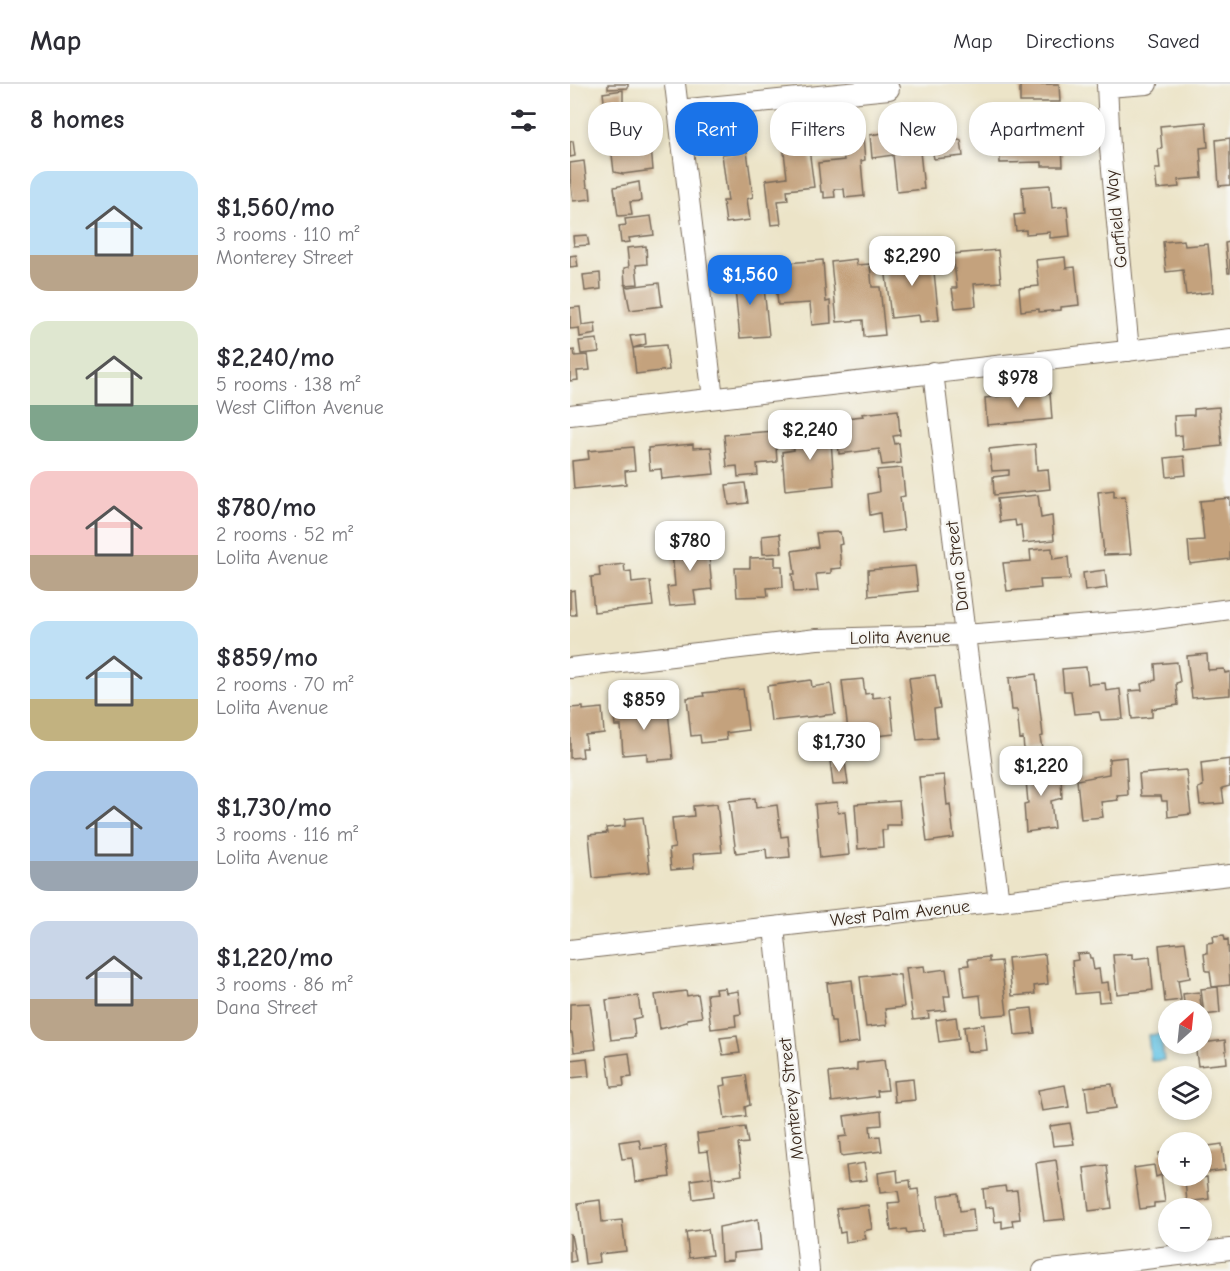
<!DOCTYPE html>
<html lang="en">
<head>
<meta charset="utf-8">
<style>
	body { margin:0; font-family:"Comic Neue",sans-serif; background:#f7f7f7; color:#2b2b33; height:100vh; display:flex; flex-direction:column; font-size:22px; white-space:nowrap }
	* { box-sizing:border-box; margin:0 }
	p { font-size:20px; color:#7c7c81 }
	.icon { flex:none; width:33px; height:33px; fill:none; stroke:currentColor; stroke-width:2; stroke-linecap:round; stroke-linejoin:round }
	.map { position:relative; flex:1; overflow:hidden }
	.details { display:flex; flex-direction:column; background:#fff; width:570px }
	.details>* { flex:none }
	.guide { position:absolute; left:18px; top:18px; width:552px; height:54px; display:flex; gap:12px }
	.needle { width:39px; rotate:27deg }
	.tools { position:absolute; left:588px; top:916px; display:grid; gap:12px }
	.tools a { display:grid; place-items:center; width:54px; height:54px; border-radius:50%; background:#fff; box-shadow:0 3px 9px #0003; font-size:30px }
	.price { position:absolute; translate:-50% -51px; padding:0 14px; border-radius:12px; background:#fff; color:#222; font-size:20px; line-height:39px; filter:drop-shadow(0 2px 3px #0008) }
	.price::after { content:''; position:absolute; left:50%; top:36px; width:18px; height:14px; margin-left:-9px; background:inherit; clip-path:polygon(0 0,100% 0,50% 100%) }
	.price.selected { background:#1a73e8; color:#fff }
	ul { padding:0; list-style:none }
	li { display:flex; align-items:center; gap:18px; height:150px; padding:0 30px }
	li span { display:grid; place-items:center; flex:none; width:168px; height:120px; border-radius:18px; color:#555 }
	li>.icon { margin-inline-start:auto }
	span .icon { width:72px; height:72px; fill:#fffc; stroke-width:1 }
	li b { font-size:26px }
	h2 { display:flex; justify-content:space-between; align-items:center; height:72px; padding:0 30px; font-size:26px }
	.pill { padding:0 21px; border-radius:24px; background:#fff; box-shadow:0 3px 9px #0003; font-size:21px; line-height:54px }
	.pill.selected { background:#1a73e8; color:#fff }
	header { display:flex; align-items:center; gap:36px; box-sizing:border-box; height:84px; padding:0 30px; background:#fff; border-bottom:2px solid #e1e1e2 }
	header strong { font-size:28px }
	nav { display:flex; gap:33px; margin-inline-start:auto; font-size:21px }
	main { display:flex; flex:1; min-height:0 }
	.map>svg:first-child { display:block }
	.water { fill:#67c5e5; stroke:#517882; stroke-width:1.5 }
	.building { fill:#c4a27d }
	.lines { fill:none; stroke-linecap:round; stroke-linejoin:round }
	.minor-casing { stroke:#796b5a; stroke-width:22 }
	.minor { stroke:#fff; stroke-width:20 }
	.labels { text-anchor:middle; stroke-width:5; stroke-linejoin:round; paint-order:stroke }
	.street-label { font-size:18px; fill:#3b2a1e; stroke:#f6f6f2 }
</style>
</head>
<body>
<header>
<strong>Map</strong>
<nav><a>Map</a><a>Directions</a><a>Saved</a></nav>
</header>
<main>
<section class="details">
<h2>8 homes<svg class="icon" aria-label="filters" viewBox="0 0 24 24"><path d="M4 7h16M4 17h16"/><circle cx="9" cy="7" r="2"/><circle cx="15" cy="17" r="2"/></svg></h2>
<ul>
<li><span style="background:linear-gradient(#bfe0f5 70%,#b9a48a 0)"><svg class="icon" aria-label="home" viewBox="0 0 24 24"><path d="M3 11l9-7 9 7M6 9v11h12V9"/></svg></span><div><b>$1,560/mo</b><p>3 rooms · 110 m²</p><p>Monterey Street</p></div></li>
<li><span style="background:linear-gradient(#dfe7d0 70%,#7fa58c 0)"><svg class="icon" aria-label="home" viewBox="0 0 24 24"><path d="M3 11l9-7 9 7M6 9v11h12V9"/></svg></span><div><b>$2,240/mo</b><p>5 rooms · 138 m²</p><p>West Clifton Avenue</p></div></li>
<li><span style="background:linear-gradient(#f6c9c9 70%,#b9a48a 0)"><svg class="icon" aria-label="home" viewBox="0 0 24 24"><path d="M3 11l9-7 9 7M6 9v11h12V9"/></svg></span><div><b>$780/mo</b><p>2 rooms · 52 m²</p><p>Lolita Avenue</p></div></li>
<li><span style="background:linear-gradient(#bfe0f5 65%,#c2b280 0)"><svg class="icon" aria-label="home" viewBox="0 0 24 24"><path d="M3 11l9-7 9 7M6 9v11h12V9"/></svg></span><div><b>$859/mo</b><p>2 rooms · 70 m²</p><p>Lolita Avenue</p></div></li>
<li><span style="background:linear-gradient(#a9c7e8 75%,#9aa5b1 0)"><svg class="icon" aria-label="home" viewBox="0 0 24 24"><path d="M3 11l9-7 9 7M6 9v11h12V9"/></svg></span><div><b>$1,730/mo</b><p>3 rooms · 116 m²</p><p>Lolita Avenue</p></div></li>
<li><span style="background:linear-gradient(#c9d6e8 65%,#b9a48a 0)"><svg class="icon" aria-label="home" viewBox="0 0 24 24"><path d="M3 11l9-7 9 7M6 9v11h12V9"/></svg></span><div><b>$1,220/mo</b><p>3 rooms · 86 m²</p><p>Dana Street</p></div></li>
</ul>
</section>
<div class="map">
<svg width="660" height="1187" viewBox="0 0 660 1187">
	<rect width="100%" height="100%" fill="#f6f6f2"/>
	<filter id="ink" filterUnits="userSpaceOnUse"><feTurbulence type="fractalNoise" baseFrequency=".0167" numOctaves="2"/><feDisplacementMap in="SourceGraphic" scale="12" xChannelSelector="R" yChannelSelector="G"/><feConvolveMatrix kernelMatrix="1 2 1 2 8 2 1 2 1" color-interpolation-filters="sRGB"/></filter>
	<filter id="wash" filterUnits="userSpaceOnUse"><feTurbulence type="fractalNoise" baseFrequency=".008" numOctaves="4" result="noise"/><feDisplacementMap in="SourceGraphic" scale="24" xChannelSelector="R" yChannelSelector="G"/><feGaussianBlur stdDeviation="1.35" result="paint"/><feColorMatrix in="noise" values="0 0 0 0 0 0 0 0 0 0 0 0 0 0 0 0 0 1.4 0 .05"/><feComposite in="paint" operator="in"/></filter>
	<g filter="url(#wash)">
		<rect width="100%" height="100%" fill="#ece4c8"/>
		<!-- water -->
		<path class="water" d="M591 950 594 976 581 977 578 951Z"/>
		<g id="blocks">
			<!-- building -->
			<path class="building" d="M38 0H58V4L38 5Z
				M450 0H489L490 18H450Z
				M53 6V22L35 25 33 9Z
				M474 34 475 62 492 61 493 82H472V78L430 79 429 49 437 48 436 35Z
				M636 38 638 63 630 64 632 94 608 96 609 103 587 105 585 85H590L588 65H592L590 42Z
				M320 48 322 61 349 58 354 105 327 108 323 71 302 74 300 51Z
				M57 50 59 65 81 63 83 86 53 90 44 88 40 53Z
				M293 53 295 76 291 77 294 112 275 114 274 105H264L265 113 254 114V108H251L248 79 274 76 272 55Z
				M660 54V101L649 102 646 56Z
				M391 56 393 72 364 75 361 59Z
				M3 57 5 72 0 73V58Z
				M238 57 244 103 217 106 218 116 208 117 211 140 201 141 196 96 217 93 213 60Z
				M177 67 183 113 177 115 180 136 156 139 153 117H158L152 70Z
				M14 77 17 103 20 104 21 115 3 117 0 94V79Z
				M69 98 71 117 60 118 62 131 48 132 44 103Z
				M480 101 482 124 497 122 500 152 480 154V148L456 150V146L446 147 444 131 454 130 452 103Z
				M81 132 84 151 59 154 60 158 51 159 49 142 56 141 55 135Z
				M17 151 19 161 4 162 3 152Z
				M614 156 615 162 638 160 643 208 616 211 613 186 596 188 593 158Z
				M660 158V189H658L655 159Z
				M76 162 77 180 66 181 68 200 55 201 58 203 89 199 92 222 60 226 55 201 54 184 59 183 57 164Z
				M428 166 431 198 404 200 406 222 385 224 382 204H387L383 170Z
				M362 169 369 236 350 238 349 231 321 234 314 174Z
				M6 171 8 182 0 183V172Z
				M495 173 496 184 505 183 509 221 491 223V226L469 228V225L451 227 449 204 469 202 466 176Z
				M286 175 287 181 300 180 302 203H310L315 251 294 253 293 236 267 238 261 178Z
				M253 176 256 218 260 217 261 239 242 241 240 219 208 221 204 180Z
				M182 184 184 204H194L199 252 170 254 163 186Z
				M30 189 31 205 15 207 13 191Z
				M10 223 12 241 25 239 26 250 10 253 9 244 0 245V224Z
				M75 250 76 260 63 264 96 261 99 286 66 290 63 264 60 252Z
				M27 255 29 268 11 270 9 257Z
				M4 266 5 272 18 271 20 286 7 287 8 296 0 297V267Z
				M480 309 482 335 417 341 415 314 450 310V313Z
				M649 323 652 362 613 366 612 351 605 352 604 332 624 331V325Z
				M328 326 330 351 323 352 325 360 329 359 331 379 312 381 309 365 269 370 266 335 293 332 292 330Z
				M260 341 264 401 215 406 212 368 224 366V360L239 359 238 343Z
				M205 347 207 378 187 380 188 391 168 393 167 382 157 383 154 351Z
				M123 360V364L141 363 144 390 92 395 91 385 80 386 78 364Z
				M465 360 467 386 478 385 480 405 424 411 423 393 439 391V386L422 387 419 365Z
				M63 363 65 386 55 387 56 400 4 405 2 377 19 375 18 367Z
				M614 372 616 391 597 393 595 374Z
				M332 384 335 412 330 413 334 446 312 449 310 429 300 431 298 410 309 408 307 386Z
				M175 399 178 419 159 421 156 401Z
				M544 406V413L555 412 561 470 534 471 528 408Z
				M468 411 471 434 482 432 484 456 453 459 451 441 446 442 445 436 430 438 427 415Z
				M660 414V475L620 480 618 457 634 456 630 417Z
				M270 448 272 460 269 461 271 484 261 485V489L246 490 248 507 224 508 222 490H225L222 467 248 463 246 449Z
				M210 450 212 469 193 470 192 452Z
				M134 455 135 463 138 462 142 505 124 507 126 520 100 522 97 503 105 502 102 468H109L108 458Z
				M482 464 483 475 498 473 500 495 470 496 471 504 437 507 433 479 461 477 460 466Z
				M205 473V482H212L213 503 197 504 198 512 167 513 165 484H180V474Z
				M54 480 55 488 61 487 62 499 80 497 83 522 24 528 21 493 30 492 29 483Z
				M345 482 348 507 299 512 298 486Z
				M535 486 537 504 515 507 513 489Z
				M4 506 6 531H0V507Z
				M637 570 638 586 654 585 655 589 660 588V611L622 614 617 572Z
				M607 578 610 598 606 599 608 621 582 625V633L562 635 559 607 572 606 571 600 586 596 585 580Z
				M516 583 518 600 535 599 536 607 550 605 553 635 531 636 529 628 504 630 501 607H494L492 585Z
				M466 590 473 652 470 653 472 664 454 666 453 654 450 655 447 626H442L439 594Z
				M365 591 370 624 364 625 367 654 347 656 339 594Z
				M293 595 295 610 302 609V614L320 612 324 650 279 655 272 597Z
				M241 596 242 603 261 600 265 630 201 637 197 602Z
				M173 605 178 646 156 649 157 656 131 659 130 651 121 652 117 614 134 612 133 609Z
				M67 616 69 629 98 627 103 675 77 677V669L53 671 51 642H45L43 618Z
				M13 623V626L32 624 34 649 15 651 17 664H12L13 673 0 674V624Z
				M556 673 558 711 547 712 548 716 531 718 533 733 511 735 507 696 539 690V675Z
				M266 675 267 679 275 678 278 700 263 701 260 676Z
				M660 675V702L652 704 654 719 630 721 628 704 633 702 631 679Z
				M485 681 486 694H491L492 714 481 717 484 744 456 748 454 720 458 719 455 685Z
				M616 686 621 730 598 733 597 717H592L591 712H571L569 690Z
				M374 691 377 721 380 720 384 754 357 758 349 693Z
				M185 714 186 724 207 721 211 753 218 752 220 773 197 775 196 765 166 769 159 717Z
				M329 717 331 741H317V746H312L313 763 288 765 285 720Z
				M267 718 268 729 275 728 279 771 250 774 245 720Z
				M147 720 152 768 123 770 124 784 101 786 99 765 105 764 102 734 124 732 123 722Z
				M73 733 80 788 23 794 19 751 37 749 36 744 55 742V735Z
				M654 851 655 856 658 855 660 901 642 903 640 887H636L634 870 637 869V859L644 858 643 852Z
				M615 858 620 894 608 896 611 916 595 918 589 861Z
				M519 869 520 874H522L524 886 529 885 531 899 538 898 540 917 529 918 528 908 505 910 502 877 508 876 507 870Z
				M475 870 478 900 464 902 465 910 442 912 438 874Z
				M562 870V875L580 873 583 906 547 910 543 871Z
				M419 873V878L431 877 437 930 412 932 410 911 395 913 391 882 399 881 398 875Z
				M354 882 355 888 376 885 380 912H374L376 926 358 928 359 934 343 936 336 884Z
				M318 890 330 891 334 923 315 925 317 941 296 943 290 893Z
				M282 896 289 958 267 961 265 937H261L257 899Z
				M648 903 650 929 634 931 631 905Z
				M155 904 156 909 168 907 171 930 165 931 166 942 141 945 137 910 146 909 145 905Z
				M116 907 117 912 128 910 132 933 117 935V938L90 945 85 911Z
				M629 908 632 927H615L613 910Z
				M68 912 71 933 63 935 65 953 41 956 36 916Z
				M20 919 26 965 4 968 2 949H0V920Z
				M462 924 465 949 445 951 442 926Z
				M386 933 389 955 369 958 366 936Z
				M414 940 417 966 397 968 394 943Z
				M167 952 170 969 153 971 150 954Z
				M655 956 657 979 628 982 625 960Z
				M59 969 62 993 53 994 54 1002 41 1003 37 972Z
				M17 974 19 992 0 994V976Z
				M314 976 318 1006 307 1007 308 1012 262 1018 259 989 287 986V979Z
				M176 991 180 1021 175 1023 176 1032 155 1035 150 1002 156 1001 155 994Z
				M343 995 345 1016 325 1018 323 997Z
				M542 1000 546 1024 518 1028 515 1003Z
				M495 1001 499 1023 472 1027 468 1006Z
				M311 1027 312 1041 300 1042 301 1053 310 1052 312 1067 271 1072 269 1053 277 1052 274 1032Z
				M500 1039 504 1060 483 1062 480 1042Z
				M175 1043 178 1059 168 1060 172 1091 150 1095 142 1093 144 1112 123 1115 121 1096 142 1093 138 1067 129 1068 127 1050Z
				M69 1055 71 1065 96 1062 100 1093 65 1098 62 1074 52 1075 49 1058Z
				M652 1060 655 1086 632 1089V1063Z
				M598 1068V1090L591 1091 589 1069Z
				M486 1076 495 1135 474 1137 466 1079Z
				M294 1079 297 1096 278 1098 276 1082Z
				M537 1081 542 1124 519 1127 514 1084Z
				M584 1081 586 1093 591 1091 595 1118 584 1119V1123L570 1125 564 1084Z
				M327 1086 328 1098 340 1096 341 1106 348 1105 353 1147 337 1149 336 1145 321 1147 318 1119 330 1118 328 1107 310 1109 308 1089Z
				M637 1093 639 1115 617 1118 615 1097Z
				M435 1102 436 1107 447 1106 450 1135 442 1136 443 1142 432 1144V1137L425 1138 423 1123 415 1124 413 1105Z
				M388 1109 390 1127 403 1125 405 1147 373 1150 368 1112Z
				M30 1116 32 1138 52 1136 56 1167 29 1170 30 1178 15 1180 8 1119Z
				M298 1121 302 1145 294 1147 296 1155 276 1158 275 1148 270 1149 266 1125Z
				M188 1135 191 1166 163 1169V1176L151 1177 149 1143Z
				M138 1145 142 1171 119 1174 116 1148Z
				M0 1150H1L6 1177 0 1178Z"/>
		</g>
	</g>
	<g filter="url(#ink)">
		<use href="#blocks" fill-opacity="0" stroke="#796b5a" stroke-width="1.5"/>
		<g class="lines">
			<defs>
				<path id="minor" d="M105 0 143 314
					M537 0 540 64 559 267
					M537 3 577 0
					M108 26 319 5
					M363 288 395 551 429 818
					M0 331 660 255
					M0 584 247 555 395 551 570 537 660 525
					M204 843 239 1187
					M0 866 660 791
					M473 1187 660 1165"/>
			</defs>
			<!-- minor casing -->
			<use href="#minor" class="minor-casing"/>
			<!-- minor -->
			<use href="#minor" class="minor"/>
		</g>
	</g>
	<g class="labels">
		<!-- street labels -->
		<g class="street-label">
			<text transform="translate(546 135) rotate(-96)" y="6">Garfield Way</text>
			<text transform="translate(387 482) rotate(-97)" y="6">Dana Street</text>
			<text transform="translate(330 553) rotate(-1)" y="6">Lolita Avenue</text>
			<text transform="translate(330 829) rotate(-6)" y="6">West Palm Avenue</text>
			<text transform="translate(221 1015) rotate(-96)" y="6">Monterey Street</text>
		</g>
	</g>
</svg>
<div class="tools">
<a><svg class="needle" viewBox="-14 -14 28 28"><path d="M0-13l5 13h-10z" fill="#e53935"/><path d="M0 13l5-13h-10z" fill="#7c7c81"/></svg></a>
<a><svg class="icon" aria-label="layers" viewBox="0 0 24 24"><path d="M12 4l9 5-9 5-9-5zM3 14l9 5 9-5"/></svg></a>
<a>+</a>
<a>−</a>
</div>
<b class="price" style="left:342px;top:203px">$2,290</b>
<b class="price selected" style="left:180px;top:222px">$1,560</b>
<b class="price" style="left:448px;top:325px">$978</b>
<b class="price" style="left:240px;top:377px">$2,240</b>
<b class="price" style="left:120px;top:488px">$780</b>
<b class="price" style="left:74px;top:647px">$859</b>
<b class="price" style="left:269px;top:689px">$1,730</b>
<b class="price" style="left:471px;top:713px">$1,220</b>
<div class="guide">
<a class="pill">Buy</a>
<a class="pill selected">Rent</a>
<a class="pill">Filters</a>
<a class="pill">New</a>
<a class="pill">Apartment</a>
</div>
</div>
</main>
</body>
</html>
